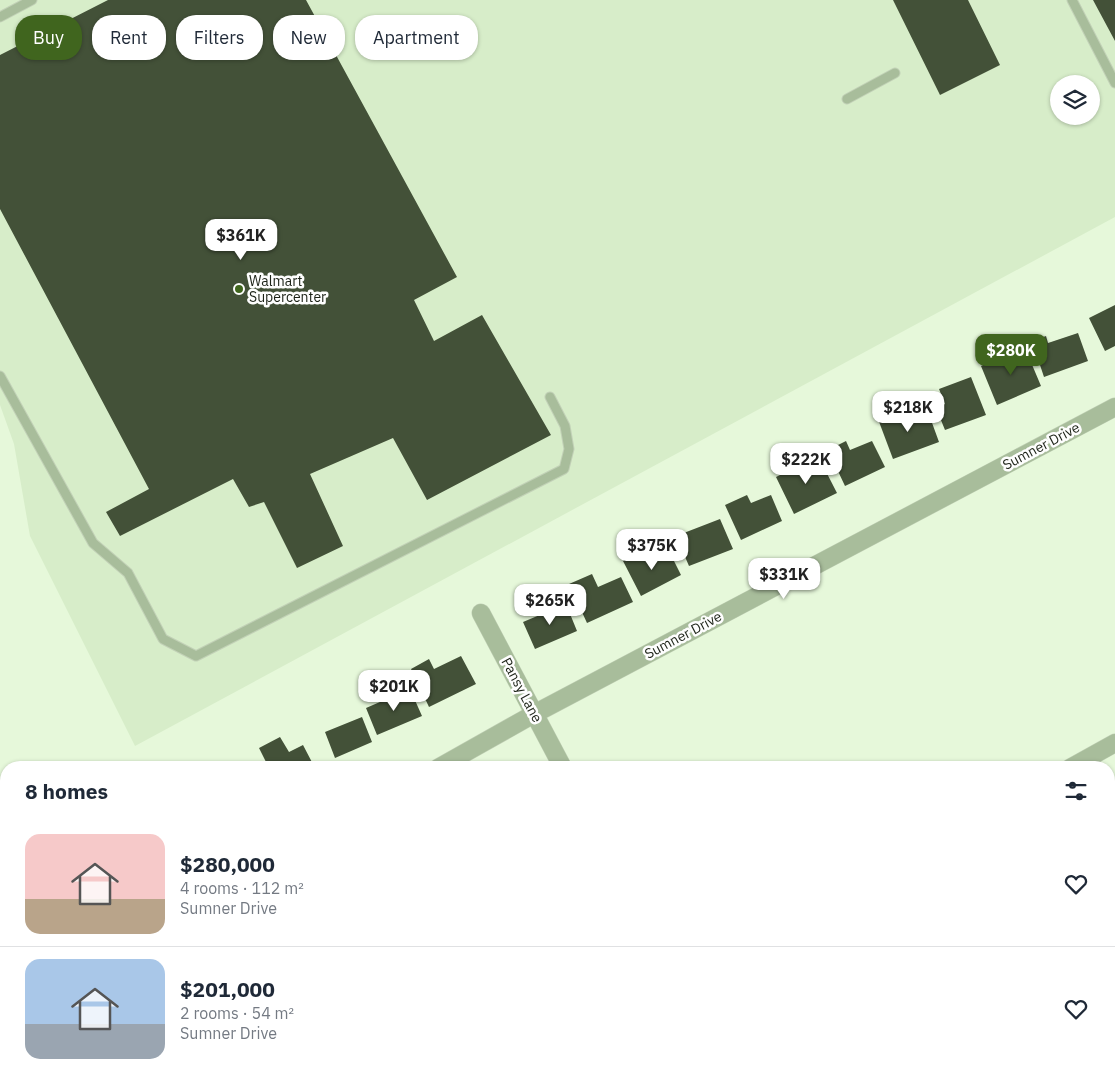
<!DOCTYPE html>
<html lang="en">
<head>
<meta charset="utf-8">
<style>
	body { margin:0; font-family:"IBM Plex Sans",sans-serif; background:#f6f6f7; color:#1f2937; height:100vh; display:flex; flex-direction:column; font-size:19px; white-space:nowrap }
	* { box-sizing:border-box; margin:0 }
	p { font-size:16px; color:#747a83 }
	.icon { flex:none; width:28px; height:28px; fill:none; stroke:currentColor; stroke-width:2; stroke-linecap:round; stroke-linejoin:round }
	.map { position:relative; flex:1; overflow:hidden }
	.drawer { position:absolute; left:0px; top:761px; width:1115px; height:321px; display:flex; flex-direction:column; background:#fff; border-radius:20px 20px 0 0; box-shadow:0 1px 4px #0004 }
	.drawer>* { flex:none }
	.hud { position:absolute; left:15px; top:15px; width:500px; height:45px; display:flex; gap:10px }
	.tools { position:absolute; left:1050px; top:75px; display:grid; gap:10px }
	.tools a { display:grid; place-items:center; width:50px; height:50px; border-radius:50%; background:#fff; box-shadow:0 1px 4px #0004; font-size:25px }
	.price { position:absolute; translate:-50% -42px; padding:0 11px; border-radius:10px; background:#fff; color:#222; font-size:16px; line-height:32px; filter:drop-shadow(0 1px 2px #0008) }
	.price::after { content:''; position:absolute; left:50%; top:30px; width:15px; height:11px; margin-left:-8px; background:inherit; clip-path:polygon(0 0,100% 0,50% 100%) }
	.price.selected { background:#40651e; color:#fff }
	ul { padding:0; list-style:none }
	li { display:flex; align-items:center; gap:15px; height:125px; padding:0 25px }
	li+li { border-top:1px solid #e0e1e3 }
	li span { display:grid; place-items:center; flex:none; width:140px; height:100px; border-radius:15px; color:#555 }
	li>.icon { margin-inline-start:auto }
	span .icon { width:60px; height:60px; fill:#fffc; stroke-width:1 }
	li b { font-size:21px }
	h2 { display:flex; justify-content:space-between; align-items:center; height:60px; padding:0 25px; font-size:21px }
	.chip { padding:0 18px; border-radius:20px; background:#fff; box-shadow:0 1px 4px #0004; font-size:18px; line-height:45px }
	.chip.selected { background:#40651e; color:#fff }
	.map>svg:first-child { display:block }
	.built { fill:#d7edc9; fill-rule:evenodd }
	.building { fill:#435138 }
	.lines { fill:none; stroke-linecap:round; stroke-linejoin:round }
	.service-casing { stroke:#c2d1b7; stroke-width:11 }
	.minor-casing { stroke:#c2d1b7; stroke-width:19 }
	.service { stroke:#a8bd9b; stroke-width:9 }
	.minor { stroke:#a8bd9b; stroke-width:18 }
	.poi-dot { fill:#40651e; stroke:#fefefe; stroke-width:2 }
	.labels { text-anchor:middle; stroke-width:5; stroke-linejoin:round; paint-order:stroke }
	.poi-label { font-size:14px; fill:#1c2217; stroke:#fefefe; text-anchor:start }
	.street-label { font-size:14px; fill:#1c2217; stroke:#fefefe }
</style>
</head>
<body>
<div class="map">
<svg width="1115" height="1082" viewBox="0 0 1115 1082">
	<rect width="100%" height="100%" fill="#e6f8da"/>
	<!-- built -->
	<path class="built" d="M0 0H1115V217L135 746 30 536 14 444 0 405ZM1059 84H1091V116H1059Z"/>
	<!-- building -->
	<path class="building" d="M108 0H306L457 277 414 300 434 341 482 315 551 435 427 500 393 438 310 474 343 546 297 568 264 502 249 507 233 479 120 536 106 512 149 489 0 209V55Z
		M893 0H968L1000 65 940 95Z
		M1093 0H1115V41Z
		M1115 305V346L1105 351 1089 318Z
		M1078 333 1088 361 1044 377 1032 341 1046 336 1048 343Z
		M1025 348 1041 386 997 405 981 366Z
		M971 377 986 415 945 430 936 408 945 404 939 389Z
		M927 409 939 442 893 459 878 419 895 413 897 419Z
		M846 441 850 450 872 441 885 467 845 486 828 450Z
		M818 456 837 493 794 514 776 477Z
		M747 495 751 503 771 495 782 521 741 540 725 505Z
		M720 519 733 549 689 566 676 536Z
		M668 549 681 575 641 596 623 561 642 551 647 559Z
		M592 574 598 587 621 577 633 602 587 623 569 584Z
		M566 604 577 631 535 649 523 622Z
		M461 656 476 684 429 707 411 669 429 659 434 669Z
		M410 689 422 716 377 735 366 708Z
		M362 717 372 742 335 758 325 732Z
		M280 737 289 752 303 745 315 768H269L259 748Z"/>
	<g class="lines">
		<defs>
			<path id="service" d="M1072 0 1115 83
				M0 17 32 0
				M847 99 895 73
				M0 376 93 543 128 573 163 639 196 656 564 469 569 449 565 426 550 397"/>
			<path id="minor" d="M481 613 563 768
				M438 768 534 714 1115 407
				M1070 768 1115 743
				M0 975H6
				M13 1076V1082
				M728 1076 731 1082
				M477 1082 488 1076"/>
		</defs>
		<!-- service casing -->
		<use href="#service" class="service-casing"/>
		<!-- minor casing -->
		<use href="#minor" class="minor-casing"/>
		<!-- service -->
		<use href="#service" class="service"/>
		<!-- minor -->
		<use href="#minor" class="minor"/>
	</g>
	<!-- markers -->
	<circle class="poi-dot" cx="239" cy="289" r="5"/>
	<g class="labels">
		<!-- poi labels -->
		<g class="poi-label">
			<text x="249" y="286">Walmart<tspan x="249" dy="16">Supercenter</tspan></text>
		</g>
		<!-- street labels -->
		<g class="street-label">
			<text transform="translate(1041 446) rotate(-28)" y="5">Sumner Drive</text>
			<text transform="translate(683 635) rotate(-28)" y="5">Sumner Drive</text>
			<text transform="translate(522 690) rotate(62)" y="5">Pansy Lane</text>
		</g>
	</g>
</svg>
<div class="tools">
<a><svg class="icon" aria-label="layers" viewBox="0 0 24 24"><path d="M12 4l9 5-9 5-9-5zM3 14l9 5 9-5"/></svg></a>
</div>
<b class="price" style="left:241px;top:261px">$361K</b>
<b class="price selected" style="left:1011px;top:376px">$280K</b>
<b class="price" style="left:908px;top:433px">$218K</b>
<b class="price" style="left:806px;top:485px">$222K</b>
<b class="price" style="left:652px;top:571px">$375K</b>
<b class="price" style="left:784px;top:600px">$331K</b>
<b class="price" style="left:550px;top:626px">$265K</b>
<b class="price" style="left:394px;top:712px">$201K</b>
<div class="hud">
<a class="chip selected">Buy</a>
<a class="chip">Rent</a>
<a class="chip">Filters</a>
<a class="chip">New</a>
<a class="chip">Apartment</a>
</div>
<section class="drawer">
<h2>8 homes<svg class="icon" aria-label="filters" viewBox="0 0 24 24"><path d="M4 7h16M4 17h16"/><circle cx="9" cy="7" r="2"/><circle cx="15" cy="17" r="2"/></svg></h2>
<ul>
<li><span style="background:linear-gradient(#f6c9c9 65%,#b9a48a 0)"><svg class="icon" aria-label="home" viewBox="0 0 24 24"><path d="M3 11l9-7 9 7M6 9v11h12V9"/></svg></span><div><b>$280,000</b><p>4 rooms · 112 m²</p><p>Sumner Drive</p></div><svg class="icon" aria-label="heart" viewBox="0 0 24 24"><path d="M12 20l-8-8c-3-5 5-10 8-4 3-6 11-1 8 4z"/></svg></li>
<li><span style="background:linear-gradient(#a9c7e8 65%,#9aa5b1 0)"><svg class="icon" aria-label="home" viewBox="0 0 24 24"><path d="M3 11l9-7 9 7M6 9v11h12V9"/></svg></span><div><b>$201,000</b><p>2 rooms · 54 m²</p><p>Sumner Drive</p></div><svg class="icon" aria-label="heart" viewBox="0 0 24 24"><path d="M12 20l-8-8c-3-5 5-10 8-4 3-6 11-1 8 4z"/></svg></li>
</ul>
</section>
</div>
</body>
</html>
